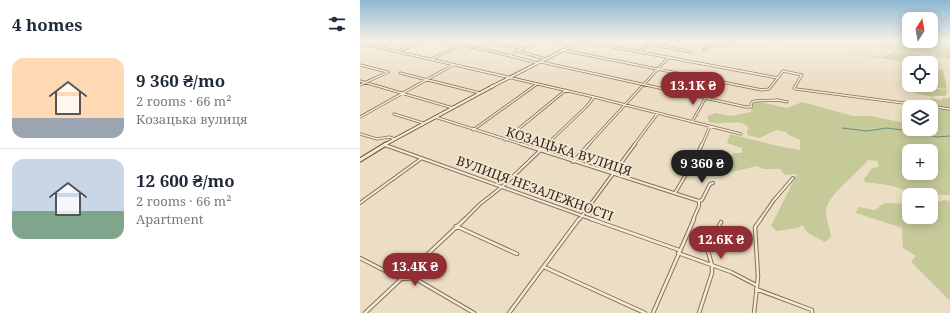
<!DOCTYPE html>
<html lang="en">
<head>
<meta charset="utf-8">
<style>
	body { margin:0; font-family:"Noto Serif",serif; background:#f6f6f7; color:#1f2937; height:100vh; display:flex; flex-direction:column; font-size:15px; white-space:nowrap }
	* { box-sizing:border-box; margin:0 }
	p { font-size:13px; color:#747a83 }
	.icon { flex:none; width:22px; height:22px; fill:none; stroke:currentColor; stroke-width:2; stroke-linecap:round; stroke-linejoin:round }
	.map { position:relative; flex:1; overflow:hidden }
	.side { display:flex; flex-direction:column; background:#fff; width:360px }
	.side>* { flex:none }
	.needle { width:26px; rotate:11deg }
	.tools { position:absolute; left:542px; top:12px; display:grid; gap:8px }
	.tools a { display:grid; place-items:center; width:36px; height:36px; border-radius:8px; background:#fff; box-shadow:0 2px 10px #0003; font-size:20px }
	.price { position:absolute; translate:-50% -34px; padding:0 9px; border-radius:14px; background:#912e34; color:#fff; font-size:13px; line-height:26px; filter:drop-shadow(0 1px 2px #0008) }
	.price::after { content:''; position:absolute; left:50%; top:24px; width:12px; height:9px; margin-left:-6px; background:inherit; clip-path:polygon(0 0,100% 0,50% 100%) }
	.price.active { background:#222; color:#fff }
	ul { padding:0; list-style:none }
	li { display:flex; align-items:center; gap:12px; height:100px; padding:0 12px }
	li+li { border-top:1px solid #e0e1e3 }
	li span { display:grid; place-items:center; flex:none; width:112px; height:80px; border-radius:12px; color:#555 }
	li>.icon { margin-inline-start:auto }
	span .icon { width:48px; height:48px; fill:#fffc; stroke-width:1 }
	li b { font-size:17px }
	h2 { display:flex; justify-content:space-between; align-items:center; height:48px; padding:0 12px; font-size:17px }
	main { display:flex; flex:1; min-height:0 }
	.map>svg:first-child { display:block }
	.green { fill:#c6c998; fill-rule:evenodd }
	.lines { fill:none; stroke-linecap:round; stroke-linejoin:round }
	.stream { stroke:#6d8c83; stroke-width:1 }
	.street-far2-casing { stroke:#856f5b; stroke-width:3 }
	.street-far1-casing { stroke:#856f5b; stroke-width:4 }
	.street-casing { stroke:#856f5b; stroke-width:4.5 }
	.secondary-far2-casing { stroke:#67513e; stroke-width:3.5 }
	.secondary-far1-casing { stroke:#67513e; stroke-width:4 }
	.secondary-casing { stroke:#67513e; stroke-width:5 }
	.street-far2 { stroke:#f7ebd6; stroke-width:1.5 }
	.street-far1 { stroke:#f7ebd6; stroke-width:2 }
	.street { stroke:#f7ebd6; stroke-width:2.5 }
	.secondary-far2 { stroke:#f7ebd6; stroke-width:2 }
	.secondary-far1 { stroke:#f7ebd6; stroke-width:2.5 }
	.secondary { stroke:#f7ebd6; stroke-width:3 }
	.labels { text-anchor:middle; stroke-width:3.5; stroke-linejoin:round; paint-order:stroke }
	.street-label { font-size:13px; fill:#36291e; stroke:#f3e8d3 }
</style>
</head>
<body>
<main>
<section class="side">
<h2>4 homes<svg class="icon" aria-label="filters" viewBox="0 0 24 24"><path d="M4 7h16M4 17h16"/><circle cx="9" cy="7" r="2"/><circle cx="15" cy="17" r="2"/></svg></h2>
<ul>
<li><span style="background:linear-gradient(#ffd9b3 75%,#9aa5b1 0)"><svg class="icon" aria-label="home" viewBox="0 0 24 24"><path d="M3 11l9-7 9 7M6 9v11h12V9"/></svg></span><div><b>9 360 ₴/mo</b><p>2 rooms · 66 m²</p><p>Козацька вулиця</p></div></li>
<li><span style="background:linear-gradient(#c9d6e8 65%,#7fa58c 0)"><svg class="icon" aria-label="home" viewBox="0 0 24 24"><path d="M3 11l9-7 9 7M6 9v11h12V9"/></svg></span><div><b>12 600 ₴/mo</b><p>2 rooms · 66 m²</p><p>Apartment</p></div></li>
</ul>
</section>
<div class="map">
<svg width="590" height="313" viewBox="0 0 590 313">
	<rect width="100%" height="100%" fill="#ecdec4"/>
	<!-- green -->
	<path class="green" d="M547 40 590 46V59L522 47 520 45 523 43 547 46Z
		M534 50 563 55V62L565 63H550L491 53 522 57 531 54Z
		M571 68 583 70 587 89 550 85H571Z
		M556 87 587 90 586 96H575L573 97 554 93Z
		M570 98 581 100 583 98H590V195H563L528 185 505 182 504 179 512 168 519 167 517 161 508 160C498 173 469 194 466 209 465 217 470 229 471 237L465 242 448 233 442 225 437 228 417 231 411 226 437 174 425 175 420 169H403L397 166 351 177 348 171 374 153H382V148L367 143 370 134 418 146 440 150V140L427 134V132L416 130 400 138 387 135 388 126C377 118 362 126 349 122L347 116 356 113 371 116 391 112 393 103 400 102 427 108 442 102 493 116H511L549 124V129H571V116L574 115ZM549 151H571V173H549Z
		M585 200 590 201V301L551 262 556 256 543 248 542 228 496 213 498 207 515 210 525 203 549 204V217H571V204Z"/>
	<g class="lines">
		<!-- stream -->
		<path class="stream" d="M482 128 507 131 527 128 557 132 576 137 590 136"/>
		<defs>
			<path id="street-far2" d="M77 40 139 53 177 63
				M128 40 162 49 158 51 185 59
				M189 40 213 45
				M291 40H295
				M409 40 420 42
				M221 41 418 78
				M0 43 234 97 381 134
				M353 43 366 45 374 40
				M290 44 331 52
				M304 44 310 40
				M120 48 135 40
				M162 49 180 40
				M202 50 402 90 409 89 423 71 442 75 434 88 436 89 590 109
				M344 50 357 40
				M39 51 65 40
				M280 51 295 40
				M150 55 158 51
				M72 59 100 45
				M181 62 386 107H391L392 102 395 101 418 100 427 102
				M0 65 28 72
				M40 73 120 93
				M0 81 93 108
				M0 85 28 72
				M34 114 63 123
				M0 117 93 65
				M75 117 164 145
				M332 122 346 97
				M113 130 177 84
				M0 134 17 139 29 137 35 139
				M145 140 206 90
				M186 145 227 106 234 97
				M228 145 309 57
				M274 145 298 113
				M342 145 350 126"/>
			<path id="street-far1" d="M161 144 339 201
				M25 145 234 220
				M213 162 229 144
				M315 193C324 177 335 161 342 144
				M339 201 342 200 350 184 353 183
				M0 203 62 158
				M104 220 120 204 143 186 187 144
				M219 220 275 144
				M333 220 339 206V201
				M400 220 414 200 433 178"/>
			<path id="street" d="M231 219 319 250
				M96 226 157 254
				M318 253 371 272 396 285
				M0 258 41 279 54 278 114 313
				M184 267 285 313
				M396 289 452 310V313
				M5 313 105 219
				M149 313 219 219
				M293 313 334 219
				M339 313 352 273V265L347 248 361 222
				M394 313 398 277 395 227 401 219"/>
			<path id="secondary-far2" d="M131 87 223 40"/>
			<path id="secondary-far1" d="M24 145 133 86"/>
			<path id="secondary" d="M0 160 26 144"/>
		</defs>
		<!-- street-far2 casing -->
		<use href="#street-far2" class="street-far2-casing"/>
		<!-- street-far1 casing -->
		<use href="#street-far1" class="street-far1-casing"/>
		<!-- street casing -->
		<use href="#street" class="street-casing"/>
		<!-- secondary-far2 casing -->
		<use href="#secondary-far2" class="secondary-far2-casing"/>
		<!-- secondary-far1 casing -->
		<use href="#secondary-far1" class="secondary-far1-casing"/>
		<!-- secondary casing -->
		<use href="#secondary" class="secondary-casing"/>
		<!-- street-far2 -->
		<use href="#street-far2" class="street-far2"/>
		<!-- street-far1 -->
		<use href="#street-far1" class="street-far1"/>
		<!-- street -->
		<use href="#street" class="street"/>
		<!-- secondary-far2 -->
		<use href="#secondary-far2" class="secondary-far2"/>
		<!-- secondary-far1 -->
		<use href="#secondary-far1" class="secondary-far1"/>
		<!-- secondary -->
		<use href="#secondary" class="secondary"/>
	</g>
	<!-- sky -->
	<linearGradient id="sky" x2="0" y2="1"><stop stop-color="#8db8d4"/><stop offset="0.48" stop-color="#f6f0e4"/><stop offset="1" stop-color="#f6f0e4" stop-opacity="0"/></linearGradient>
	<rect width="590" height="84" fill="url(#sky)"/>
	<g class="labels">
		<!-- street labels -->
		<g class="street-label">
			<text transform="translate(209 151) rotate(18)" y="5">КОЗАЦЬКА ВУЛИЦЯ</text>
			<text transform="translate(175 188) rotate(20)" y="5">ВУЛИЦЯ НЕЗАЛЕЖНОСТІ</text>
		</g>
	</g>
</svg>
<div class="tools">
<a><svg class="needle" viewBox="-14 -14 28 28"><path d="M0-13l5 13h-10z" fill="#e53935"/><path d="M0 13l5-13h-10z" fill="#747a83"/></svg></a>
<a><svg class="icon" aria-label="locate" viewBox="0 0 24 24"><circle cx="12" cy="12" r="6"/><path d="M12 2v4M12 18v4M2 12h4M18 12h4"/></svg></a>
<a><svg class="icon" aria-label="layers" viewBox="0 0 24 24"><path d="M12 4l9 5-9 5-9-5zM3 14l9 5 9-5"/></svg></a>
<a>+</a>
<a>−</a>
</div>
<b class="price" style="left:333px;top:106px">13.1K ₴</b>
<b class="price active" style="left:342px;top:184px">9 360 ₴</b>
<b class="price" style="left:361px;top:260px">12.6K ₴</b>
<b class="price" style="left:55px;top:287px">13.4K ₴</b>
</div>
</main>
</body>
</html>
